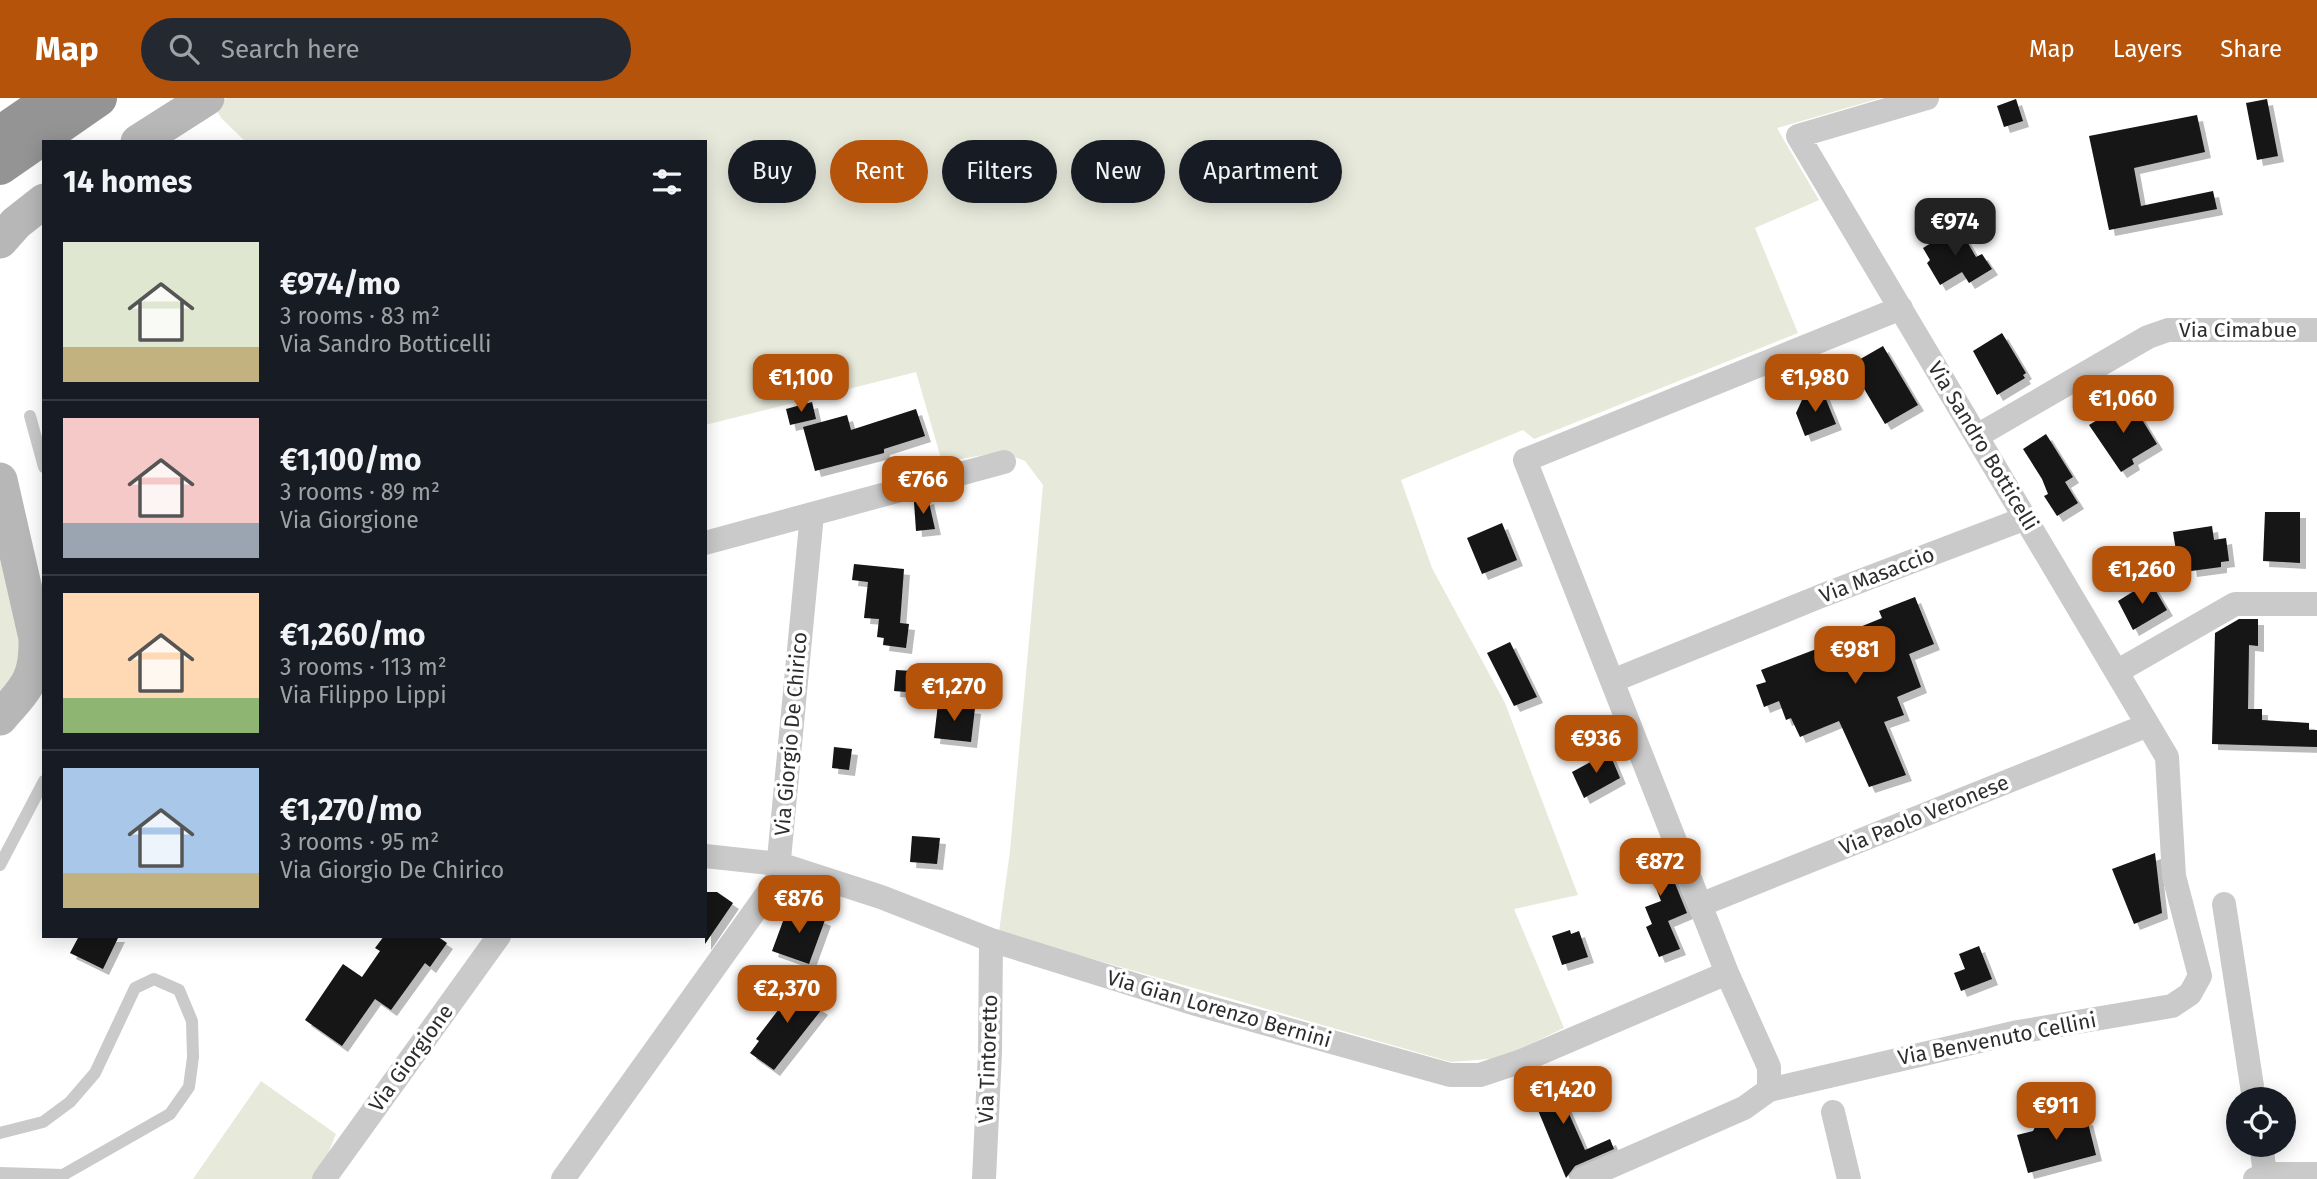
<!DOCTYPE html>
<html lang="en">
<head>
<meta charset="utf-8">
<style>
	body { margin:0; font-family:"Fira Sans",sans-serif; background:#242831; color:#f1f3f6; height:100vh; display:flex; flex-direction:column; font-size:26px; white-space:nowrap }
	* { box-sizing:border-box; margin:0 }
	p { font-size:23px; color:#9ea1a6 }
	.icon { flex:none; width:38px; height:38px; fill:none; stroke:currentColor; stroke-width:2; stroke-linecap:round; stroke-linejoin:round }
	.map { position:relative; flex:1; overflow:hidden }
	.panel { position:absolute; left:42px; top:42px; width:665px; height:798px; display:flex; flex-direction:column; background:#171b24; border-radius:0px; box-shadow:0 4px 18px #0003 }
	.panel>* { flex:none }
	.hud { position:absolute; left:728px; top:42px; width:665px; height:63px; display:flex; gap:14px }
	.tools { position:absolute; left:2226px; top:989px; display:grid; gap:14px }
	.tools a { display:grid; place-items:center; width:70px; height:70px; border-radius:50%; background:#171b24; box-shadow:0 4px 18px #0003; font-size:35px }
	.price { position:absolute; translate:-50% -60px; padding:0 16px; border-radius:14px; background:#b45309; color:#fff; font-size:23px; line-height:46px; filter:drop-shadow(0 2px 4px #0008) }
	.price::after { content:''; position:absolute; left:50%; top:42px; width:21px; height:16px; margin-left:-10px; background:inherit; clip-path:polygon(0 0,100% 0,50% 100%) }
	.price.selected { background:#222; color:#fff }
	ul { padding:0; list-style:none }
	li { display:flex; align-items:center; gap:21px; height:175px; padding:0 21px }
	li+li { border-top:2px solid #363941 }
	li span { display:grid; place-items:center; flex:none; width:196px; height:140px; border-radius:0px; color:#555 }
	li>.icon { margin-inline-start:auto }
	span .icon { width:84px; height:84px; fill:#fffc; stroke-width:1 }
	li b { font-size:30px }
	h2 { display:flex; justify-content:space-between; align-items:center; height:84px; padding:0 21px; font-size:30px }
	.tag { padding:0 24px; border-radius:32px; background:#171b24; box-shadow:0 4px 18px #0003; font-size:24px; line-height:63px }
	.tag.selected { background:#b45309; color:#fff }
	header { display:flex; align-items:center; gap:42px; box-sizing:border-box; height:98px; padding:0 35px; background:#b45309; color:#fff }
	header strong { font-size:33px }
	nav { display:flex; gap:38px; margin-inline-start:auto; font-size:24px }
	.search { width:490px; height:63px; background:#242831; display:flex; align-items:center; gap:18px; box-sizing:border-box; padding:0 24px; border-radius:38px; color:#9ea1a6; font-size:26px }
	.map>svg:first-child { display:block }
	.green { fill:#e7eadb }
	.building { fill:#141414; filter:url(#shadow) }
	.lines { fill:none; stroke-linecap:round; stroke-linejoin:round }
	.lane { stroke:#cacaca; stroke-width:12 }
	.street { stroke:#cacaca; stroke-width:24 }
	.secondary { stroke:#b7b7b7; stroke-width:35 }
	.highway { stroke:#949494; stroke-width:38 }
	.labels { text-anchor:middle; stroke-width:7; stroke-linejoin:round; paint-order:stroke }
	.street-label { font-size:21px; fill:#2d2d2d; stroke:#fff }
</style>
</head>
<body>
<header>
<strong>Map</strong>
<div class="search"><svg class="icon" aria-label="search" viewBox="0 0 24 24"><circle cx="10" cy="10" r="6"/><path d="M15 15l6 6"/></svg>Search here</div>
<nav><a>Map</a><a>Layers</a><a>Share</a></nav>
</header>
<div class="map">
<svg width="2317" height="1081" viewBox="0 0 2317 1081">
	<defs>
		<filter id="shadow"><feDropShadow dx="6" dy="6" stdDeviation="0" flood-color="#0004"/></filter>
	</defs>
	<rect width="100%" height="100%" fill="#fff"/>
	<!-- green -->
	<path class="green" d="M227 0H1881L1777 30 1819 102 1755 130 1798 235 1534 341 1523 332 1401 382 1432 470 1505 605 1578 797 1514 811 1564 930 1501 960 1451 964 999 834 1010 753 1043 387 1025 363 1002 354 942 364 916 274 705 327V44H246L222 21 215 10Z
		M0 425 28 571 0 607Z
		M261 983 336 1036 327 1058 312 1081H193Z"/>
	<!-- building -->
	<path class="building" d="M2016 1 2023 23 2004 29 1997 8Z
		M2267 1 2278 58 2257 62 2246 5Z
		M2197 17 2205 54 2134 70 2141 108 2213 93 2217 111 2109 132 2089 38Z
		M1958 128 1976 159 1982 156 1992 171 1969 185 1962 174 1940 187 1927 165 1930 162 1923 150Z
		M2002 235 2026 275 2023 277 2025 280 1997 297 1973 253Z
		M1883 248 1918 307 1885 326 1850 267Z
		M1823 294 1836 326 1805 338 1796 315 1802 302Z
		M2130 302 2157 346 2132 361 2134 366 2121 374 2089 327 2109 315 2108 312Z
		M812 304 816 321 790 327 786 311Z
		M916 311 925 338 884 351V355L815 373 803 329 847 317 851 332Z
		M2046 336 2073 379 2065 384 2078 405 2057 418 2044 398 2048 396 2042 381 2023 351Z
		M928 400 935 431 916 433 914 404Z
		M2265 414H2300V465L2263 463Z
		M1502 425 1517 462 1482 476 1467 440Z
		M2212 428 2214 442 2226 440 2229 463 2221 464V469L2191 473 2189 458 2178 465 2173 434Z
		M2151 451 2165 473 2150 482 2136 459Z
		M854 466 904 471 900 525 909 526 906 550 883 547 884 540 877 539 879 521 864 520 868 484 852 482Z
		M2150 483 2167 512 2133 532 2118 503Z
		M1915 499 1934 546 1909 556 1921 589 1897 599 1904 617 1884 624 1906 677 1869 689 1839 623 1800 639 1791 620 1786 622 1779 603 1764 609 1756 587 1766 584 1761 572 1840 542 1838 538 1882 520 1879 513Z
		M2239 521H2258V548L2249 547 2248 611H2262V622L2309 625V632H2317V649L2212 646 2215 535Z
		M1510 544 1537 599 1514 608 1487 555Z
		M896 572 946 575 945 597 894 593Z
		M938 606 975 610 971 644 934 640Z
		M834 649 852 651 849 672 832 670Z
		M1609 654 1620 680 1584 700 1572 674Z
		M912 738 940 740 937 766 910 764Z
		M1659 746 1687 815 1668 823 1680 851 1659 859 1646 829 1652 826 1645 809 1661 803 1648 769 1631 777 1624 761Z
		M2155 755 2162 815 2134 826 2112 771Z
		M705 794H717L733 805 705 846Z
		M789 807 825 822 809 866 772 853Z
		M1570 832 1571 836 1579 833 1588 859 1562 867 1552 838Z
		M79 838H119L103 871 70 855Z
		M384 838H437L447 845 430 869 425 865 391 912 375 901 342 948 305 922 343 866 362 879 380 853 375 850Z
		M1979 848 1992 881 1961 893 1954 875 1965 871 1959 856Z
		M802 881 818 887 812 904 822 911 774 972 750 955 759 943 756 941Z
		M1557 976 1563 991 1559 993 1585 1052 1610 1041 1614 1051 1575 1068 1566 1080 1528 988Z
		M2058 1010 2072 1024 2087 1021 2096 1057 2028 1075 2017 1037 2033 1033 2043 1014Z"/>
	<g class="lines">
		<!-- lane -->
		<path class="lane" d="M30 318 44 369
			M0 767 44 683
			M0 1035 43 1024 70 1004 95 975 135 890 154 881 179 892 192 923 193 959 189 989 170 1016 63 1077 0 1075"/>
		<!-- street -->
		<path class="street" d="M1977 338 2148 239 2168 232H2317
			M705 445 1004 364
			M2118 573 2235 506H2317
			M1612 583 1821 498 2026 420
			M705 758 779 766 881 799 991 842 1196 906 1450 977H1480L1519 964 1727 875
			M2224 806 2254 1001
			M1700 807 2148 627
			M1769 992V969L1727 875 1525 362 1901 210
			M1833 1014 1849 1081
			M2265 1076H2317
			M324 1081 499 838
			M563 1081 777 782 812 416
			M984 1081 990 954 991 842
			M1582 1081 1744 1010 1769 992 2018 934 2172 908 2190 896 2200 878 2174 778 2167 659 1798 38 1927 0
			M2255 1081 2265 1076 2261 1046"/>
		<!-- secondary -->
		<path class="secondary" d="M138 44 207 0
			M0 143 16 125 44 103
			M0 382 36 540C37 582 26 590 0 620"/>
		<!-- highway -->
		<path class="highway" d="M0 37 54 0
			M0 68 98 0"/>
	</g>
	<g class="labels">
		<!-- street labels -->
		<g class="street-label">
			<text x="2238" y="239">Via Cimabue</text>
			<text transform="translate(1983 348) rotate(59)" y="7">Via Sandro Botticelli</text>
			<text transform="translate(1877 477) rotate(-21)" y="7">Via Masaccio</text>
			<text transform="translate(791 636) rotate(-85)" y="7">Via Giorgio De Chirico</text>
			<text transform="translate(1924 717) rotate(-22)" y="7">Via Paolo Veronese</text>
			<text transform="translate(1219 911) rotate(16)" y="7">Via Gian Lorenzo Bernini</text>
			<text transform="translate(1997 941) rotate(-11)" y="7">Via Benvenuto Cellini</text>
			<text transform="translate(411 960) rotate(-54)" y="7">Via Giorgione</text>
			<text transform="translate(988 961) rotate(-88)" y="7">Via Tintoretto</text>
		</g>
	</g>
</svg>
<div class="tools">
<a><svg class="icon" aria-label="locate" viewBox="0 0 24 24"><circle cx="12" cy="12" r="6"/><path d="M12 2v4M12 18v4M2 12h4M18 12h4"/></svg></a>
</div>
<b class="price selected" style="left:1955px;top:160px">€974</b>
<b class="price" style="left:801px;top:316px">€1,100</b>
<b class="price" style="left:1815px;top:316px">€1,980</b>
<b class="price" style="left:2123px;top:337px">€1,060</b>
<b class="price" style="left:923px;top:418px">€766</b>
<b class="price" style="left:2142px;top:508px">€1,260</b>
<b class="price" style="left:1855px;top:588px">€981</b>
<b class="price" style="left:954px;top:625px">€1,270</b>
<b class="price" style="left:1596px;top:677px">€936</b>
<b class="price" style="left:1660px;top:800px">€872</b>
<b class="price" style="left:799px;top:837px">€876</b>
<b class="price" style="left:787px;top:927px">€2,370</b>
<b class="price" style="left:1563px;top:1028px">€1,420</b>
<b class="price" style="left:2056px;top:1044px">€911</b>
<div class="hud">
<a class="tag">Buy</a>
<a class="tag selected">Rent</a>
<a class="tag">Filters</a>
<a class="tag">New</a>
<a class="tag">Apartment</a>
</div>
<section class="panel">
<h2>14 homes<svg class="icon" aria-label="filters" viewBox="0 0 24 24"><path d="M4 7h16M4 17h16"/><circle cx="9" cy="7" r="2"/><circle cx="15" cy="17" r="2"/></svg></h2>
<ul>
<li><span style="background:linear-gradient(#dfe7d0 75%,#c2b280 0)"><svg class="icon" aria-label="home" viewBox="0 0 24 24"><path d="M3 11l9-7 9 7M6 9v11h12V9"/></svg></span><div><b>€974/mo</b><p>3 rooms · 83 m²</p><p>Via Sandro Botticelli</p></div></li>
<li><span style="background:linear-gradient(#f6c9c9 75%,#9aa5b1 0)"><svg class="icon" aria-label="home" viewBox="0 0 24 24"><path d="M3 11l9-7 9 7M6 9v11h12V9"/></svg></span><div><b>€1,100/mo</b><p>3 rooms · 89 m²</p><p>Via Giorgione</p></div></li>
<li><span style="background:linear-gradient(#ffd9b3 75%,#8fb573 0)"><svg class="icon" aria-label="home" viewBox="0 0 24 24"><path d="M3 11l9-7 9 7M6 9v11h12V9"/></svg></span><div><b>€1,260/mo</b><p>3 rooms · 113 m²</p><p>Via Filippo Lippi</p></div></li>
<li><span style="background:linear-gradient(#a9c7e8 75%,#c2b280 0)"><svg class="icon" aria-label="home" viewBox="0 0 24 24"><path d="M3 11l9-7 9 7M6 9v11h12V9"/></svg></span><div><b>€1,270/mo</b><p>3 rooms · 95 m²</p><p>Via Giorgio De Chirico</p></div></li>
</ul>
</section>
</div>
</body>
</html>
